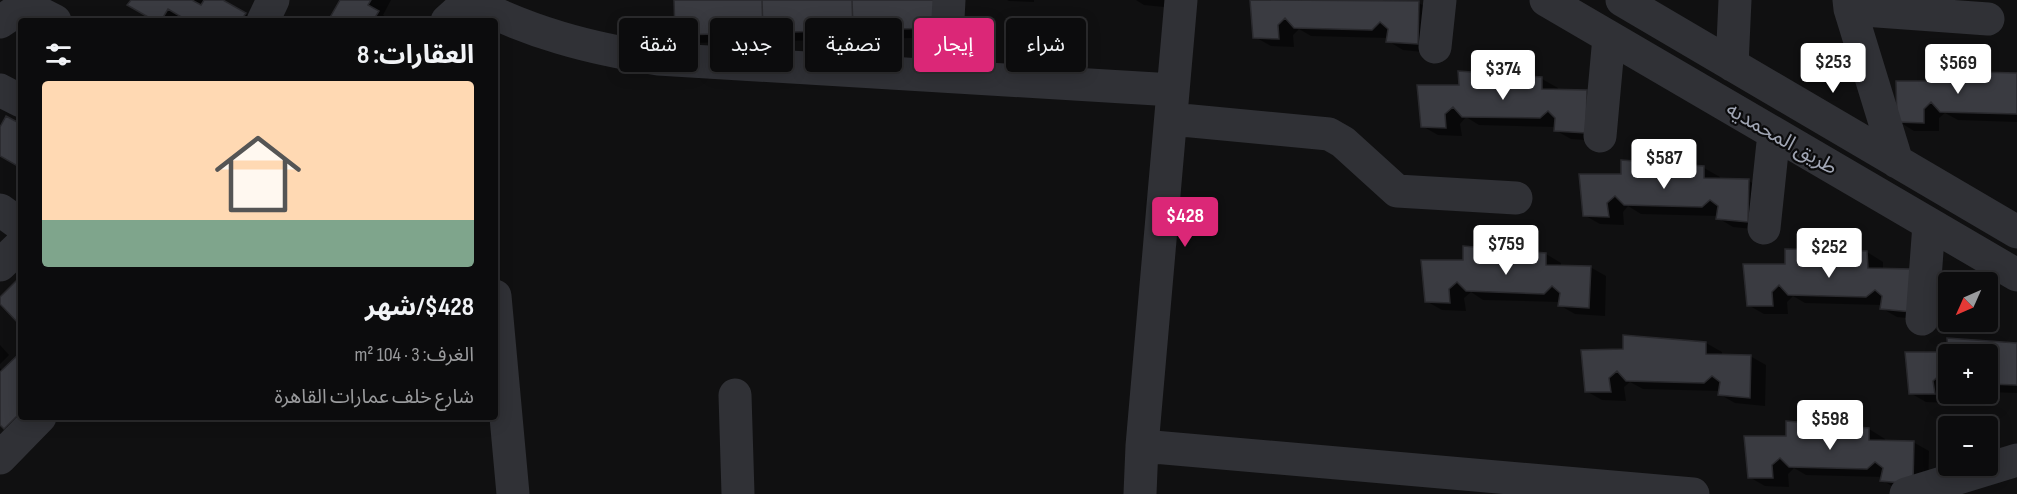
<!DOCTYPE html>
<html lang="ar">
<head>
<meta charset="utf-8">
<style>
	body { margin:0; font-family:"Sofia Sans Condensed","Noto Sans Arabic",sans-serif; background:#1a1a1b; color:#f1f3f6; direction:rtl; height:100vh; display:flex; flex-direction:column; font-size:22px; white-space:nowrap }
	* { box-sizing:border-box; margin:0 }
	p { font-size:20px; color:#9a9b9d }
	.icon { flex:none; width:33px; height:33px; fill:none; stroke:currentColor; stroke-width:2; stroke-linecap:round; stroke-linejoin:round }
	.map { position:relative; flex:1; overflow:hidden; direction:ltr }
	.drawer { position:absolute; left:18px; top:18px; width:480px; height:402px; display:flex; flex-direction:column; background:#0c0c0d; border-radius:6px; box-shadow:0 3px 15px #0003,0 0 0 2px #2c2c2e; direction:rtl }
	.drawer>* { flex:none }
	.banner { position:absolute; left:516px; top:18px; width:570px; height:54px; direction:rtl; display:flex; gap:12px }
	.needle { width:39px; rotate:225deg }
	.tools { position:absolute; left:1938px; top:272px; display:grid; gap:12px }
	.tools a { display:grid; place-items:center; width:60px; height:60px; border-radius:6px; background:#0c0c0d; box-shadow:0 3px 15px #0003,0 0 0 2px #2c2c2e; font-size:30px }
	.price { position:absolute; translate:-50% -51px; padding:0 14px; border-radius:6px; background:#fff; color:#222; font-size:20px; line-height:39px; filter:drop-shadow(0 2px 3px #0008) }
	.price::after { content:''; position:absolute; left:50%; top:36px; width:18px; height:14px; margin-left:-9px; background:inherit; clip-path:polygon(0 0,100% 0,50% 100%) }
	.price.current { background:#db2777; color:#fff }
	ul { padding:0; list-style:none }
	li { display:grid; align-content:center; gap:12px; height:318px; padding:0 24px }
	li span { display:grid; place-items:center; height:186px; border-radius:6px; color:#555 }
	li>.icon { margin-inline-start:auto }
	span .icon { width:108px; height:108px; fill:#fffc; stroke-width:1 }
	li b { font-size:26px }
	h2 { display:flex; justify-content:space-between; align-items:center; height:72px; padding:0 24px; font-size:26px }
	.pill { padding:0 21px; border-radius:6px; background:#0c0c0d; box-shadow:0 3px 15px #0003,0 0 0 2px #2c2c2e; font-size:21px; line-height:54px }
	.pill.current { background:#db2777; color:#fff }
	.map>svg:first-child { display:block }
	.shadow { fill:#0007 }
	.building { fill:#3a3b41; stroke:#29292d; stroke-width:1.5 }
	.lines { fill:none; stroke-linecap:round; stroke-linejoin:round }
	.minor { stroke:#303136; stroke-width:33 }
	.labels { text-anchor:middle; stroke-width:4.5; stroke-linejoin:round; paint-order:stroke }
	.street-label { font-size:21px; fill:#a0a5b3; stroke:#0b0b0c }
</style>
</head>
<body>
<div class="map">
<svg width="2017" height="494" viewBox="0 0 2017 494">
	<rect width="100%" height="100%" fill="#101011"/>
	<!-- shadow -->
	<path class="shadow" d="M132 0H220L257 21H191L184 17 182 21H158Z
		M341 0H391L383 15 393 21H330Z
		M675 0H954L955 37 692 43 676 34Z
		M1007 0H1034V2L1009 1Z
		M1136 0H1174V8L1144 5Z
		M1251 0H1389V2L1419 3 1434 12 1433 53 1403 50 1388 41V38L1311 36 1299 29 1293 35 1294 47 1271 46 1255 37Z
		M2017 74V122L1958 120 1945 113 1939 118V131H1914L1898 121 1940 83Z
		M1542 79 1558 88V91H1586L1602 101 1601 141 1571 139 1555 130 1556 127 1479 125 1466 117 1460 124 1462 136 1438 135 1422 126 1461 87Z
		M1704 168 1720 177V180L1749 181 1764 190 1763 230 1733 227 1718 218V216L1641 214 1628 206 1623 212 1624 225 1600 224 1584 215 1623 176Z
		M1867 252 1883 262V270L1927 320 1897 317 1881 308 1882 305 1805 303 1793 296 1787 302 1788 314H1764L1748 305 1787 265Z
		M1546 254 1561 263V266L1590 267 1606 276 1605 316 1575 314 1559 305 1560 302 1483 300 1471 292 1464 298 1466 311 1442 310 1426 301 1465 262Z
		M1706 343 1722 352V356H1750L1766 365 1765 406 1735 403 1719 394 1720 391 1643 389 1630 382 1624 387 1626 401 1602 400 1586 391 1625 351Z
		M0 345 9 355 0 364Z
		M2017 345V393L1988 392V354H1948L1950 403 1926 402 1910 393 1907 353H1949Z
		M21 354V417L20 437 0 423V368L3 371Z
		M1869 429 1885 439V442H1913L1929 451 1928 492 1898 490 1882 480 1883 477 1806 475 1794 468 1788 474 1789 487 1765 486 1749 477 1788 437Z"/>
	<!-- building -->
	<path class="building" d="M131 0H192L201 5 204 0H223L246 13 241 21H188L168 9 161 21H155L127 5Z
		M340 0H371L368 5 379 11 373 21H328Z
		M674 0H762L763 33 675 35Z
		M762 0H852L853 30 763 33Z
		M852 0H939L940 28 853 30Z
		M1250 0 1419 1 1418 44 1386 42 1388 29 1380 22 1372 30 1294 28 1285 18 1278 25 1279 39 1253 38Z
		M1458 71 1542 77V89L1587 90 1586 133 1554 131 1555 118 1548 111 1540 118 1462 117 1453 107 1445 114 1446 128 1421 127 1417 85H1459Z
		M1938 71 2017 73V114L1940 112 1931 102 1924 109V123L1897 122 1896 81H1939Z
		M6 116 21 124V168L0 156V127Z
		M1621 160 1704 166V178L1749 179 1748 222 1716 219 1718 206 1710 200 1702 207 1624 205 1615 196 1607 203 1609 217 1583 216 1579 174H1621Z
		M1463 246 1546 253V265L1591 266 1589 308 1558 306 1560 293 1552 286 1544 294 1466 291 1457 282 1449 289 1450 303 1425 302 1421 260H1463Z
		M1785 249 1867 251 1868 268 1913 269 1912 312 1880 309 1882 296 1875 290 1866 297 1788 295 1779 285 1772 292 1773 306H1747L1743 264H1785Z
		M21 276V322L19 324 0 304V297Z
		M1623 335 1706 342V354L1751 355 1750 398 1718 395 1720 382 1712 376 1704 383 1626 381 1617 371 1609 378 1611 392H1585L1581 350 1623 349Z
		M1947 338 2017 343V385L1988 384V354H1948V381L1941 374 1933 381 1935 394H1909L1905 352H1948Z
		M21 352V412L4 429 0 425V372Z
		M1786 421 1869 428V440L1914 441 1913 484 1880 481 1883 468 1875 462 1867 469 1789 467 1780 458 1772 465 1773 478H1748L1744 436H1786Z"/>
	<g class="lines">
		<!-- minor -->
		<path class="minor" d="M467 0C531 33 588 48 658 59L1173 90
			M1546 0 2017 275
			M1622 0 2017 232
			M1849 0 1850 9 1897 162
			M26 6 55 21
			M1850 9 1988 19
			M263 21 273 0
			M447 21 469 1
			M0 22 33 0
			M1435 47 1440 0
			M1732 65 1735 0
			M945 76 949 0
			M0 90 21 101
			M1171 119 1329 134 1343 142 1397 191 1516 198
			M1600 136 1609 37
			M0 210 21 225
			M1764 228 1774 133
			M0 265 21 245
			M495 296 513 494
			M1922 319 1929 224
			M735 395 738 494
			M1142 446 1693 494
			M0 458 40 417
			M1140 494 1142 446 1181 0
			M1906 494 2017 460"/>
	</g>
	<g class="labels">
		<!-- street labels -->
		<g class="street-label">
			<text transform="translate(1782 138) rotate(30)" y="7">طريق المحمديه</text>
		</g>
	</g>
</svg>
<div class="tools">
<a><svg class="needle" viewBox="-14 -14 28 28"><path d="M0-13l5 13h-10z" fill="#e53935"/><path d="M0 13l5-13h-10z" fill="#9a9b9d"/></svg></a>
<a>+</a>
<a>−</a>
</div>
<b class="price" style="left:1833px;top:94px">$253</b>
<b class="price" style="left:1958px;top:95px">$569</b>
<b class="price" style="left:1503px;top:101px">$374</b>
<b class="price" style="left:1664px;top:190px">$587</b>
<b class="price current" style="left:1185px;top:248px">$428</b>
<b class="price" style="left:1506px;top:276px">$759</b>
<b class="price" style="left:1829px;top:279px">$252</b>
<b class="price" style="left:1830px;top:451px">$598</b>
<div class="banner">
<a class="pill">شراء</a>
<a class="pill current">إيجار</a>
<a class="pill">تصفية</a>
<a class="pill">جديد</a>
<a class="pill">شقة</a>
</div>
<section class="drawer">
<h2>العقارات: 8<svg class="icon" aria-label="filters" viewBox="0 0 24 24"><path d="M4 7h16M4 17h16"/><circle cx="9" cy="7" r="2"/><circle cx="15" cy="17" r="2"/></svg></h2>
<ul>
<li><span style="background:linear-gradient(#ffd9b3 75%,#7fa58c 0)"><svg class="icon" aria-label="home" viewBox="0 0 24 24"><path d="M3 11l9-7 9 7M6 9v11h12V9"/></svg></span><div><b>$428/شهر</b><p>الغرف: 3 · 104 m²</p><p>شارع خلف عمارات القاهرة</p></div></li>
</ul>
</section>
</div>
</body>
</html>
